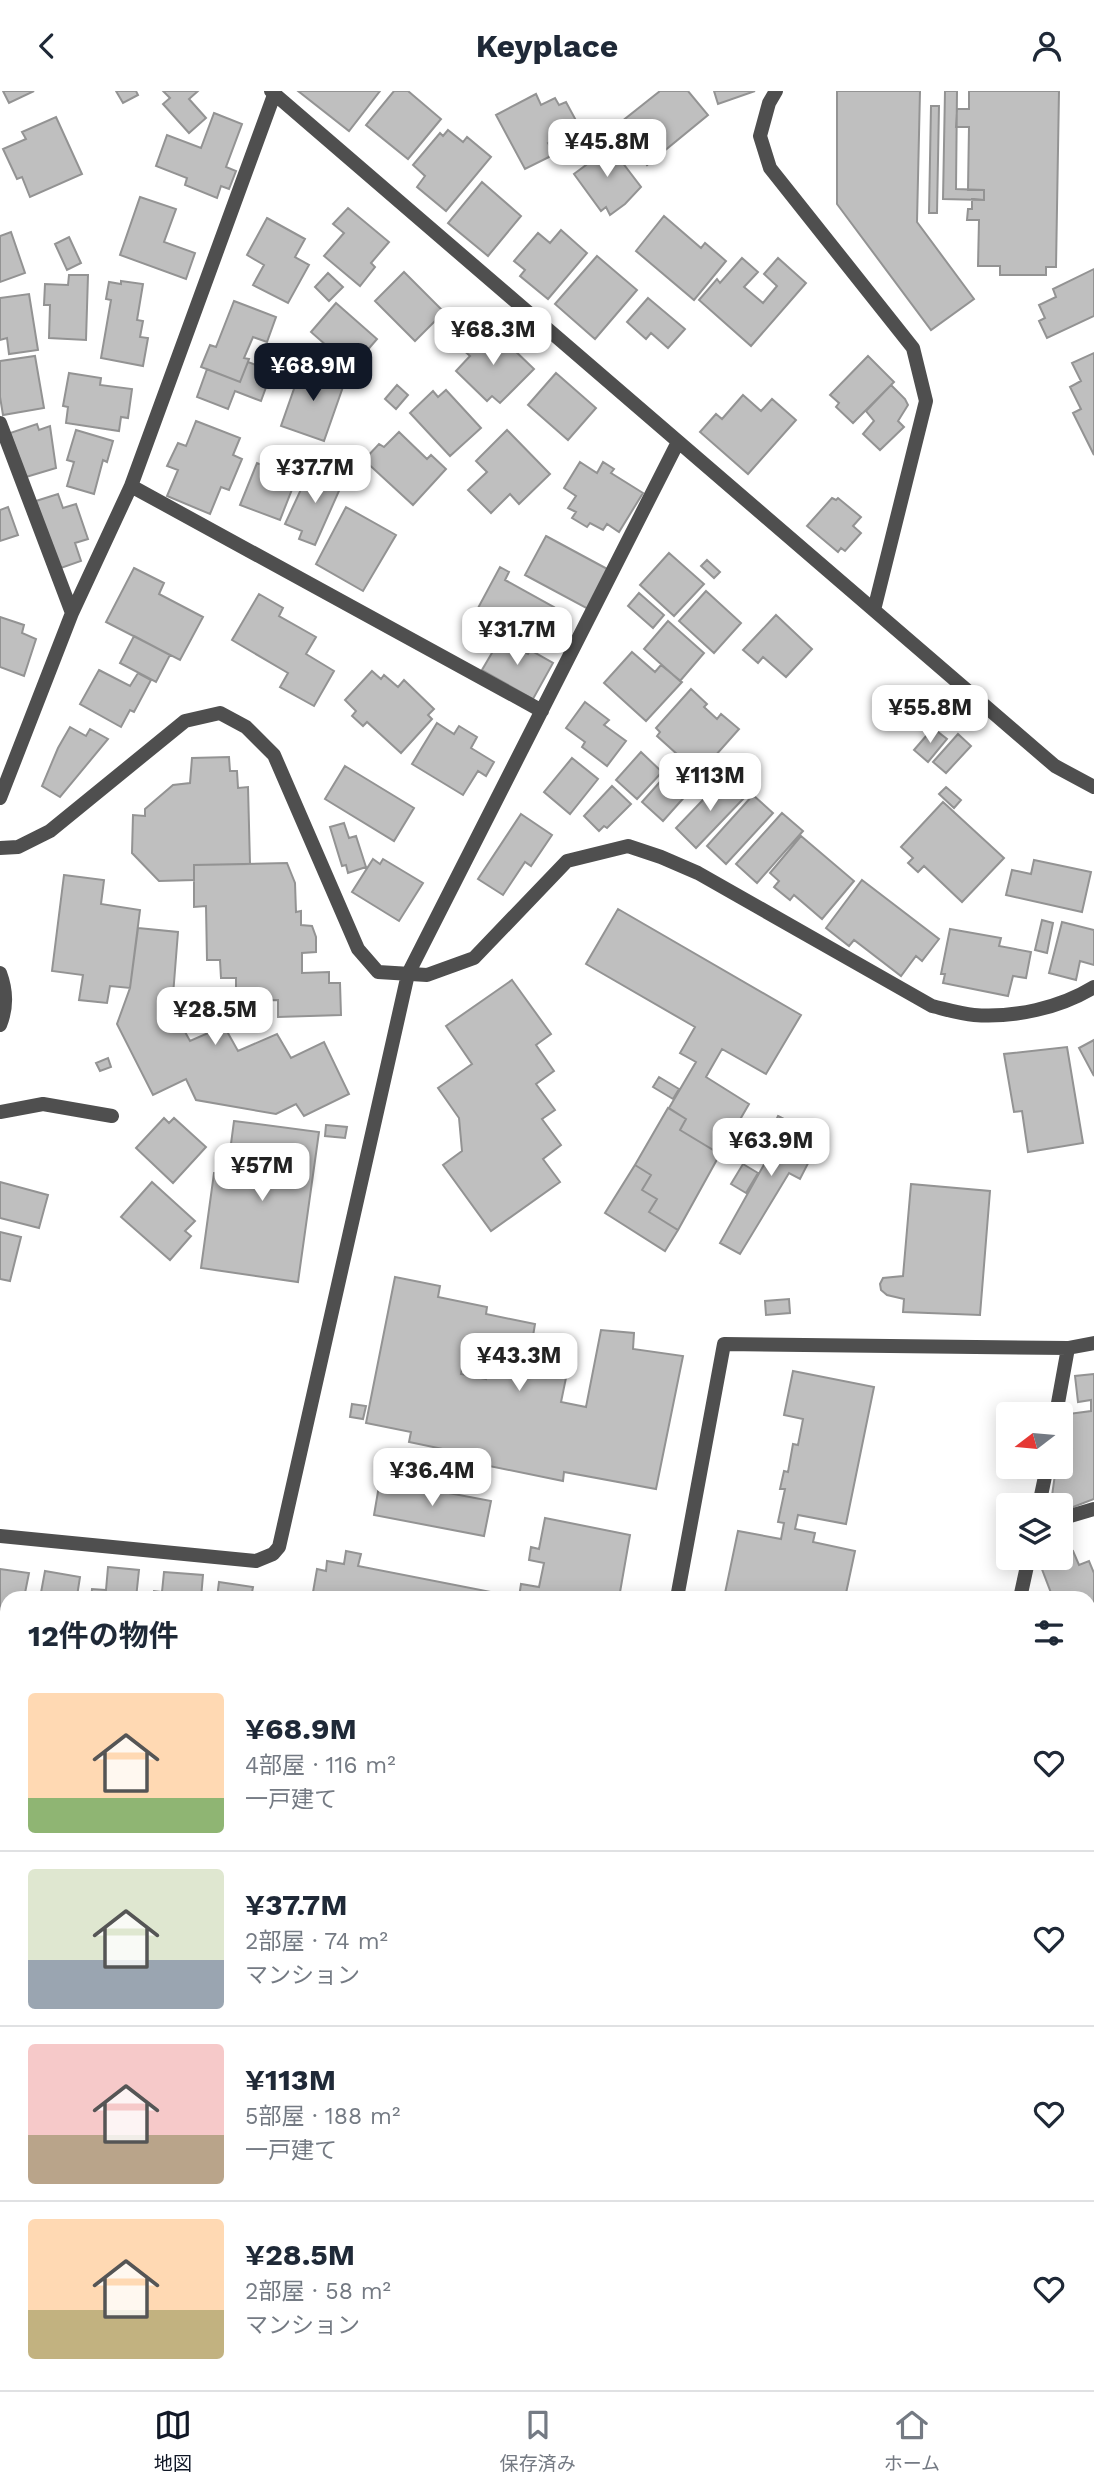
<!DOCTYPE html>
<html lang="ja">
<head>
<meta charset="utf-8">
<style>
	body { margin:0; font-family:"Work Sans","Noto Sans JP",sans-serif; background:#f6f6f7; color:#1f2937; height:100vh; display:flex; flex-direction:column; font-size:26px; white-space:nowrap }
	* { box-sizing:border-box; margin:0 }
	p { font-size:23px; color:#747a83 }
	.icon { flex:none; width:38px; height:38px; fill:none; stroke:currentColor; stroke-width:2; stroke-linecap:round; stroke-linejoin:round }
	.map { position:relative; flex:1; overflow:hidden }
	.side { position:absolute; left:0px; top:1500px; width:1096px; height:800px; display:flex; flex-direction:column; background:#fff; border-radius:21px 21px 0 0; box-shadow:0 4px 18px #0003 }
	.side>* { flex:none }
	.needle { width:46px; rotate:254deg }
	.tools { position:absolute; left:996px; top:1311px; display:grid; gap:14px }
	.tools a { display:grid; place-items:center; width:77px; height:77px; border-radius:7px; background:#fff; box-shadow:0 4px 18px #0003; font-size:35px }
	.price { position:absolute; translate:-50% -60px; padding:0 16px; border-radius:14px; background:#fff; color:#222; font-size:23px; line-height:46px; filter:drop-shadow(0 2px 4px #0008) }
	.price::after { content:''; position:absolute; left:50%; top:42px; width:21px; height:16px; margin-left:-10px; background:inherit; clip-path:polygon(0 0,100% 0,50% 100%) }
	.price.selected { background:#111827; color:#fff }
	ul { padding:0; list-style:none }
	li { display:flex; align-items:center; gap:21px; height:175px; padding:0 28px }
	li+li { border-top:2px solid #e0e1e3 }
	li span { display:grid; place-items:center; flex:none; width:196px; height:140px; border-radius:7px; color:#555 }
	li>.icon { margin-inline-start:auto }
	span .icon { width:84px; height:84px; fill:#fffc; stroke-width:1 }
	li b { font-size:30px }
	h2 { display:flex; justify-content:space-between; align-items:center; height:84px; padding:0 28px; font-size:30px }
	header { display:flex; justify-content:space-between; align-items:center; height:91px; padding:0 28px; background:#fff; font-size:32px; font-weight:700 }
	.tabs { display:flex; justify-content:space-around; align-items:center; height:98px; border-top:2px solid #e0e1e3; background:#fff; font-size:19px; color:#747a83 }
	.tabs a { display:grid; justify-items:center; gap:4px }
	.tabs .selected { color:#111827 }
	.map>svg:first-child { display:block }
	.building { fill:#bfbfbf; stroke:#939393; stroke-width:2; fill-rule:evenodd }
	.lines { fill:none; stroke-linecap:round; stroke-linejoin:round }
	.minor { stroke:#4f4f4f; stroke-width:14 }
</style>
</head>
<body>
<header><svg class="icon" aria-label="back" viewBox="0 0 24 24"><path d="M15 5l-7 7 7 7"/></svg>Keyplace<svg class="icon" aria-label="person" viewBox="0 0 24 24"><circle cx="12" cy="8" r="4"/><path d="M4 21q1-7 8-7t8 7"/></svg></header>
<div class="map">
<svg width="1094" height="2299" viewBox="0 0 1094 2299">
	<rect width="100%" height="100%" fill="#fff"/>
	<!-- building -->
	<path class="building" d="M3 0H34L9 12Z
		M116 0H136L138 4 123 12Z
		M163 0H198L189 8 206 27 189 42 163 13 170 7Z
		M298 0H380L349 40Z
		M394 0H408L441 28 408 68 366 34Z
		M660 0H688L708 24 647 74 616 35Z
		M714 0H755L718 13Z
		M837 0H920L917 131 974 208 931 239 837 113Z
		M945 0H957L956 98 984 99V109L943 108Z
		M969 0H1059L1056 176H1046V184H1000V175H978L979 129H967L968 118H972V108L984 109V99H968L969 36H956L957 18H969Z
		M536 3 541 14 555 7 559 14 566 11 579 35 548 52 555 63 525 78 496 24Z
		M931 15H939L937 122H929Z
		M214 22 242 33 226 76 236 80 229 98 221 95 217 107 185 94 187 87 156 75 167 44 201 57Z
		M56 26 82 83 30 106 22 86 17 88 3 58 26 48 22 41Z
		M448 39 463 51 467 46 491 66 446 120 417 96 425 85 413 74 440 42 443 45Z
		M606 50 641 96 625 113 610 124 606 116 601 120 574 83 586 74 582 68Z
		M482 91 521 125 488 165 448 132Z
		M140 106 176 118 164 151 195 162 186 188 120 164Z
		M348 117 389 151 371 172 375 176 360 195 324 165 344 142 333 133Z
		M664 125 701 157 705 152 726 170 694 209 636 160Z
		M267 127 305 148 295 166 309 174 288 212 253 194 264 174 247 164Z
		M561 139 587 162 548 208 520 185 525 179 514 170 538 142 550 152Z
		M11 141 25 182 0 191V145Z
		M69 146 81 172 67 179 55 153Z
		M597 165 637 199 595 248 555 213Z
		M742 167 758 181 744 196 763 212 777 195 764 183 778 167 806 192 751 255 699 209 717 188 720 192Z
		M1094 178V225L1047 247 1039 230 1045 227 1039 214 1056 206 1053 198Z
		M404 181 444 221 415 250 375 210Z
		M328 182 343 196 329 210 315 196Z
		M69 184H88L86 249 49 247 50 214H44L45 193 68 194Z
		M121 190 143 193 137 229 143 230 140 246 148 247 143 275 101 267 111 209 106 208 109 191 121 193Z
		M29 203 38 259 9 263 7 247 0 249V207Z
		M648 207 685 238 668 257 651 242 646 248 627 231Z
		M234 210 276 226 267 251 253 246 244 267 249 268 240 291 201 276 210 254 216 256Z
		M336 212 377 248 352 277 311 241Z
		M474 242 483 251 493 242 509 258 511 256 534 278 500 312 492 305 487 310 456 280 470 265 460 256Z
		M1094 262V364L1073 322 1081 318 1070 296 1081 290 1072 272Z
		M35 265 44 317 3 324 0 306V270Z
		M868 265 894 291 853 332 836 316 839 312 830 304Z
		M248 271 272 280 261 310 235 300 228 318 197 306 207 278 240 291Z
		M302 275 345 290 324 350 281 335Z
		M69 282 101 287 100 294 132 298 128 327 121 326 119 340 66 332 68 316 63 315Z
		M556 282 596 317 568 349 528 314Z
		M397 294 408 304 396 318 385 308Z
		M891 294 905 308 908 314 898 330 904 336 880 359 863 343 874 330 866 320Z
		M446 299 481 337 450 365 410 322 433 300 438 306Z
		M743 304 761 320 772 308 796 329 748 383 700 341 716 323 722 328Z
		M196 330 240 347 233 364 242 368 229 399 221 396 210 423 167 405 178 379 167 375 178 352 186 355Z
		M37 333 39 339 50 335 56 377 26 386 10 342Z
		M76 339 113 350 107 371 103 369 94 403 67 395 74 371 67 369Z
		M507 339 550 383 519 413 510 403 491 422 468 399 487 381 476 370Z
		M399 341 427 368 431 364 446 378 413 414 364 369 379 353 384 356Z
		M281 370 300 378 280 429 240 414 257 372 277 380Z
		M580 371 597 382 603 371 614 378 611 382 643 402 619 441 607 433 603 439 590 432 587 436 572 427 576 421 568 417 576 405 564 397Z
		M324 375 346 384 315 454 299 448 302 440 285 433 303 394 313 398Z
		M58 403 63 417 76 413 88 448 75 452 81 470 58 478 36 410Z
		M832 407 836 409 838 407 861 426 853 435 861 442 845 460 841 457 838 461 807 435Z
		M8 416 18 444 0 450V419Z
		M346 416 396 444 363 500 316 473Z
		M546 445 611 480 590 519 525 484Z
		M669 462 704 493 674 525 640 494Z
		M707 469 720 481 714 487 701 475Z
		M500 476 509 481 505 489 554 516 552 519 561 525 548 548 539 544 536 549 478 517Z
		M134 477 164 492 159 503 203 526 180 569 106 531Z
		M706 500 741 532 714 562 679 530Z
		M639 502 664 524 653 537 628 515Z
		M259 503 283 517 279 525 316 546 306 563 334 580 314 615 280 596 288 582 232 549Z
		M776 524 812 558 786 586 763 566 758 572 743 559Z
		M0 526 24 534 22 542 36 548 24 585 0 576Z
		M668 530 704 562 680 590 644 558Z
		M503 543 516 550 513 555 528 563 530 559 553 572 533 608 482 579Z
		M134 545 170 564 156 591 120 572Z
		M632 561 655 581 661 574 682 591 646 630 604 592Z
		M99 579 130 595 138 582 151 589 134 621 130 619 121 636 80 613Z
		M372 580 381 588 384 584 398 596 404 589 434 618 428 624 432 628 401 662 367 631 363 635 352 625 356 620 345 609Z
		M691 598 707 613 704 616 717 628 721 623 739 638 699 683 657 645 660 641 656 637Z
		M585 611 609 629 604 634 626 650 607 675 582 656 585 651 566 637Z
		M437 632 454 643 459 635 477 646 471 657 494 671 486 685 478 680 463 704 412 673Z
		M70 636 86 645 90 638 108 648 60 706 42 695 58 657Z
		M933 637 947 648 928 671 914 659Z
		M958 643 971 655 946 682 933 671Z
		M641 661 662 681 637 708 616 689Z
		M229 666 230 680H237L238 697 248 696 250 773 194 774V789L159 790 132 762 133 724 145 725V718L173 694 190 692 192 667Z
		M572 667 598 688 570 723 544 701Z
		M345 675 414 717 394 750 325 708Z
		M667 683 688 702 663 730 642 711Z
		M723 688 744 707 696 757 676 737Z
		M612 695 631 713 607 737 604 735 599 740 584 725Z
		M946 696 961 709 954 717 939 703Z
		M753 704 773 722 726 773 707 755Z
		M943 711 1004 767 962 811 924 775 918 781 908 772 913 767 901 756Z
		M782 722 803 740 757 792 736 773Z
		M521 723 552 744 531 775 525 771 503 804 478 788Z
		M344 732 349 747 356 745 366 776 348 782 346 774 342 775 330 736Z
		M801 745 854 790 822 828 794 804 790 809 774 796 779 790 770 782Z
		M373 768 380 773 383 768 423 792 399 830 352 801Z
		M1034 769 1091 781 1082 821 1006 804 1012 779 1031 783Z
		M287 772 295 792 296 821 301 820V834L312 835 316 846V861L302 862V882L329 881V892H340L341 924 278 926V909L236 910V887H221L220 869H207L206 815 194 816V774Z
		M64 784 104 789 101 813 140 819 130 897 110 895 107 912 79 909 83 884 52 880Z
		M862 789 939 848 922 870 916 865 901 885 854 849 849 855 826 837Z
		M618 818 801 924 766 983 722 958 706 986 749 1013 720 1063 680 1039 686 1028 669 1017 696 971 680 962 695 936 586 873Z
		M1042 829 1053 832 1047 862 1035 859Z
		M1062 831 1094 839V874L1080 870 1076 889 1049 882Z
		M138 837 178 841 172 917 190 950 224 935 238 960 277 943 291 967 324 951 349 1003 304 1025 296 1013 276 1023 196 1009 186 988 153 1004 117 933 130 897Z
		M950 838 1001 847 999 855 1031 861 1026 887 1013 885 1008 905 943 892 945 883H941Z
		M512 889 551 943 536 954 554 980 536 993 555 1019 542 1028 561 1054 543 1068 560 1091 491 1140 443 1074 462 1060 459 1027 438 997 472 973 446 935Z
		M1094 949V985L1079 957Z
		M1067 956 1083 1052 1028 1061 1022 1020 1014 1021 1004 963Z
		M108 967 111 976 100 980 96 972Z
		M659 986 679 998 673 1008 653 996Z
		M668 1017 686 1028 680 1039 720 1063 678 1139 649 1121 657 1108 642 1099 651 1084 635 1074Z
		M778 1025 821 1047 800 1088 789 1082 740 1163 720 1152 766 1070 758 1066Z
		M164 1027 169 1032 174 1027 206 1056 173 1092 136 1057Z
		M234 1030 319 1041 298 1191 201 1177 214 1082 227 1083Z
		M326 1034 347 1036 345 1047 325 1045Z
		M743 1073 758 1082 746 1102 731 1093Z
		M635 1074 651 1084 642 1099 657 1108 649 1121 678 1139 665 1160 605 1122Z
		M0 1091 48 1104 39 1137 0 1127Z
		M152 1091 195 1130 185 1140 191 1145 170 1169 121 1126Z
		M911 1093 990 1100 980 1224 903 1221 904 1208 887 1204 881 1199 880 1193 883 1187 903 1185Z
		M0 1141 21 1146 10 1190 0 1188Z
		M395 1186 440 1195 438 1206 487 1216 486 1223 535 1233 533 1245 573 1253 561 1311 586 1316 601 1239 634 1242 633 1258 683 1265 656 1398 564 1381 563 1390 460 1369 462 1362 409 1351 411 1341 366 1332ZM466 1257 490 1261 486 1288 461 1283Z
		M789 1208 790 1222 766 1224 765 1210Z
		M793 1280 874 1296 846 1433 798 1424 795 1438 815 1442 813 1451 855 1460 845 1507H724L738 1440 781 1448 784 1432 778 1431 785 1398H780L784 1380 788 1381 793 1353 798 1354 803 1328 784 1324Z
		M1094 1283V1408L1060 1421V1414L1051 1412 1056 1376H1060V1358L1072 1357 1068 1323 1091 1320V1309L1078 1311 1075 1285Z
		M352 1313 366 1315 363 1328 350 1326Z
		M380 1389 491 1410 484 1445 374 1424Z
		M545 1427 630 1444 619 1507 519 1506 521 1493 539 1496 544 1472 529 1469 531 1456 539 1458Z
		M346 1460 361 1463 358 1475 522 1507H312L317 1478 326 1480 327 1470 344 1473Z
		M1073 1460 1079 1474 1089 1470 1094 1482V1519L1088 1521V1507H1053L1040 1473 1060 1466Z
		M108 1476 139 1479 136 1507H91L92 1498 106 1499Z
		M0 1478 29 1482 24 1507H7L6 1556 0 1555Z
		M45 1480 80 1486 77 1505 83 1507H40Z
		M164 1481 203 1484 201 1507H153L154 1500 162 1501Z
		M219 1491 253 1496 251 1507H217Z
		M1094 1529V1580L1088 1581V1531Z
		M2 1587 7 1588V1657L0 1656V1597Z
		M0 1706 7 1707V1720L0 1747Z
		M1088 1825 1094 1828V1889L1089 1898Z
		M1088 1909 1094 1911V1928L1088 1939Z
		M1094 1956V1989L1088 1987V1968Z
		M1088 2012 1094 2015V2075L1088 2072Z
		M0 2035 7 2037V2079L0 2076Z
		M0 2082 7 2085V2117L0 2115Z
		M0 2118 7 2120V2136L0 2157Z
		M7 2223V2287L0 2285V2244Z
		M1088 2267 1094 2271V2289L1088 2299H1053L1043 2292H1088Z
		M12 2292H44L41 2299H19L11 2296Z
		M416 2292H486L485 2299H414Z
		M541 2292H608L607 2299H539Z
		M631 2292H661L681 2298 629 2299Z
		M736 2292 753 2299 755 2292H759L776 2299H734Z
		M932 2292H965L962 2299H928Z"/>
	<g class="lines">
		<!-- minor -->
		<path class="minor" d="M271 0 1034 657 1055 675 1094 696
			M776 0 769 12 760 45 770 77 913 257 926 310 874 519
			M0 332 72 522
			M131 395 542 620
			M0 707 72 522 131 395 274 4
			M0 757 18 756 50 740 185 630 220 622 246 636 274 664 358 858 378 881 427 884 474 867 567 770 628 755 661 766 698 782 932 915C945 918 960 923 974 924 1014 927 1060 917 1094 896
			M0 882C6 898 7 917 0 934
			M0 1021 43 1013 112 1025
			M1056 1323 1068 1257
			M1039 1414 1047 1376
			M1060 1428 1094 1418
			M0 1445 256 1470 273 1463 279 1456 408 883 678 351
			M677 1507 724 1253 1068 1257 1094 1252
			M1020 1507 1029 1466
			M1088 1622 1094 1623
			M0 1669 7 1671
			M1088 1714 1094 1704
			M0 1882 7 1860
			M0 2024 7 2026
			M1088 2157 1094 2150
			M1088 2186 1094 2189
			M277 2292 305 2299
			M850 2292 861 2299
			M82 2299 84 2292
			M388 2299 389 2292
			M997 2299 1001 2292"/>
	</g>
</svg>
<div class="tools">
<a><svg class="needle" viewBox="-14 -14 28 28"><path d="M0-13l5 13h-10z" fill="#e53935"/><path d="M0 13l5-13h-10z" fill="#747a83"/></svg></a>
<a><svg class="icon" aria-label="layers" viewBox="0 0 24 24"><path d="M12 4l9 5-9 5-9-5zM3 14l9 5 9-5"/></svg></a>
</div>
<b class="price" style="left:607px;top:88px">¥45.8M</b>
<b class="price" style="left:493px;top:276px">¥68.3M</b>
<b class="price selected" style="left:313px;top:312px">¥68.9M</b>
<b class="price" style="left:315px;top:414px">¥37.7M</b>
<b class="price" style="left:517px;top:576px">¥31.7M</b>
<b class="price" style="left:930px;top:654px">¥55.8M</b>
<b class="price" style="left:710px;top:722px">¥113M</b>
<b class="price" style="left:215px;top:956px">¥28.5M</b>
<b class="price" style="left:771px;top:1087px">¥63.9M</b>
<b class="price" style="left:262px;top:1112px">¥57M</b>
<b class="price" style="left:519px;top:1302px">¥43.3M</b>
<b class="price" style="left:432px;top:1417px">¥36.4M</b>
<section class="side">
<h2>12件の物件<svg class="icon" aria-label="filters" viewBox="0 0 24 24"><path d="M4 7h16M4 17h16"/><circle cx="9" cy="7" r="2"/><circle cx="15" cy="17" r="2"/></svg></h2>
<ul>
<li><span style="background:linear-gradient(#ffd9b3 75%,#8fb573 0)"><svg class="icon" aria-label="home" viewBox="0 0 24 24"><path d="M3 11l9-7 9 7M6 9v11h12V9"/></svg></span><div><b>¥68.9M</b><p>4部屋 · 116 m²</p><p>一戸建て</p></div><svg class="icon" aria-label="heart" viewBox="0 0 24 24"><path d="M12 20l-8-8c-3-5 5-10 8-4 3-6 11-1 8 4z"/></svg></li>
<li><span style="background:linear-gradient(#dfe7d0 65%,#9aa5b1 0)"><svg class="icon" aria-label="home" viewBox="0 0 24 24"><path d="M3 11l9-7 9 7M6 9v11h12V9"/></svg></span><div><b>¥37.7M</b><p>2部屋 · 74 m²</p><p>マンション</p></div><svg class="icon" aria-label="heart" viewBox="0 0 24 24"><path d="M12 20l-8-8c-3-5 5-10 8-4 3-6 11-1 8 4z"/></svg></li>
<li><span style="background:linear-gradient(#f6c9c9 65%,#b9a48a 0)"><svg class="icon" aria-label="home" viewBox="0 0 24 24"><path d="M3 11l9-7 9 7M6 9v11h12V9"/></svg></span><div><b>¥113M</b><p>5部屋 · 188 m²</p><p>一戸建て</p></div><svg class="icon" aria-label="heart" viewBox="0 0 24 24"><path d="M12 20l-8-8c-3-5 5-10 8-4 3-6 11-1 8 4z"/></svg></li>
<li><span style="background:linear-gradient(#ffd9b3 65%,#c2b280 0)"><svg class="icon" aria-label="home" viewBox="0 0 24 24"><path d="M3 11l9-7 9 7M6 9v11h12V9"/></svg></span><div><b>¥28.5M</b><p>2部屋 · 58 m²</p><p>マンション</p></div><svg class="icon" aria-label="heart" viewBox="0 0 24 24"><path d="M12 20l-8-8c-3-5 5-10 8-4 3-6 11-1 8 4z"/></svg></li>
</ul>
</section>
</div>
<nav class="tabs">
<a class="selected"><svg class="icon" aria-label="map" viewBox="0 0 24 24"><path d="M3 6l6-2 6 2 6-2v14l-6 2-6-2-6 2zM9 4v14M15 6v14"/></svg>地図</a>
<a><svg class="icon" aria-label="saved" viewBox="0 0 24 24"><path d="M7 4h10v16l-5-4-5 4z"/></svg>保存済み</a>
<a><svg class="icon" aria-label="home" viewBox="0 0 24 24"><path d="M3 11l9-7 9 7M6 9v11h12V9"/></svg>ホーム</a>
</nav>
</body>
</html>
